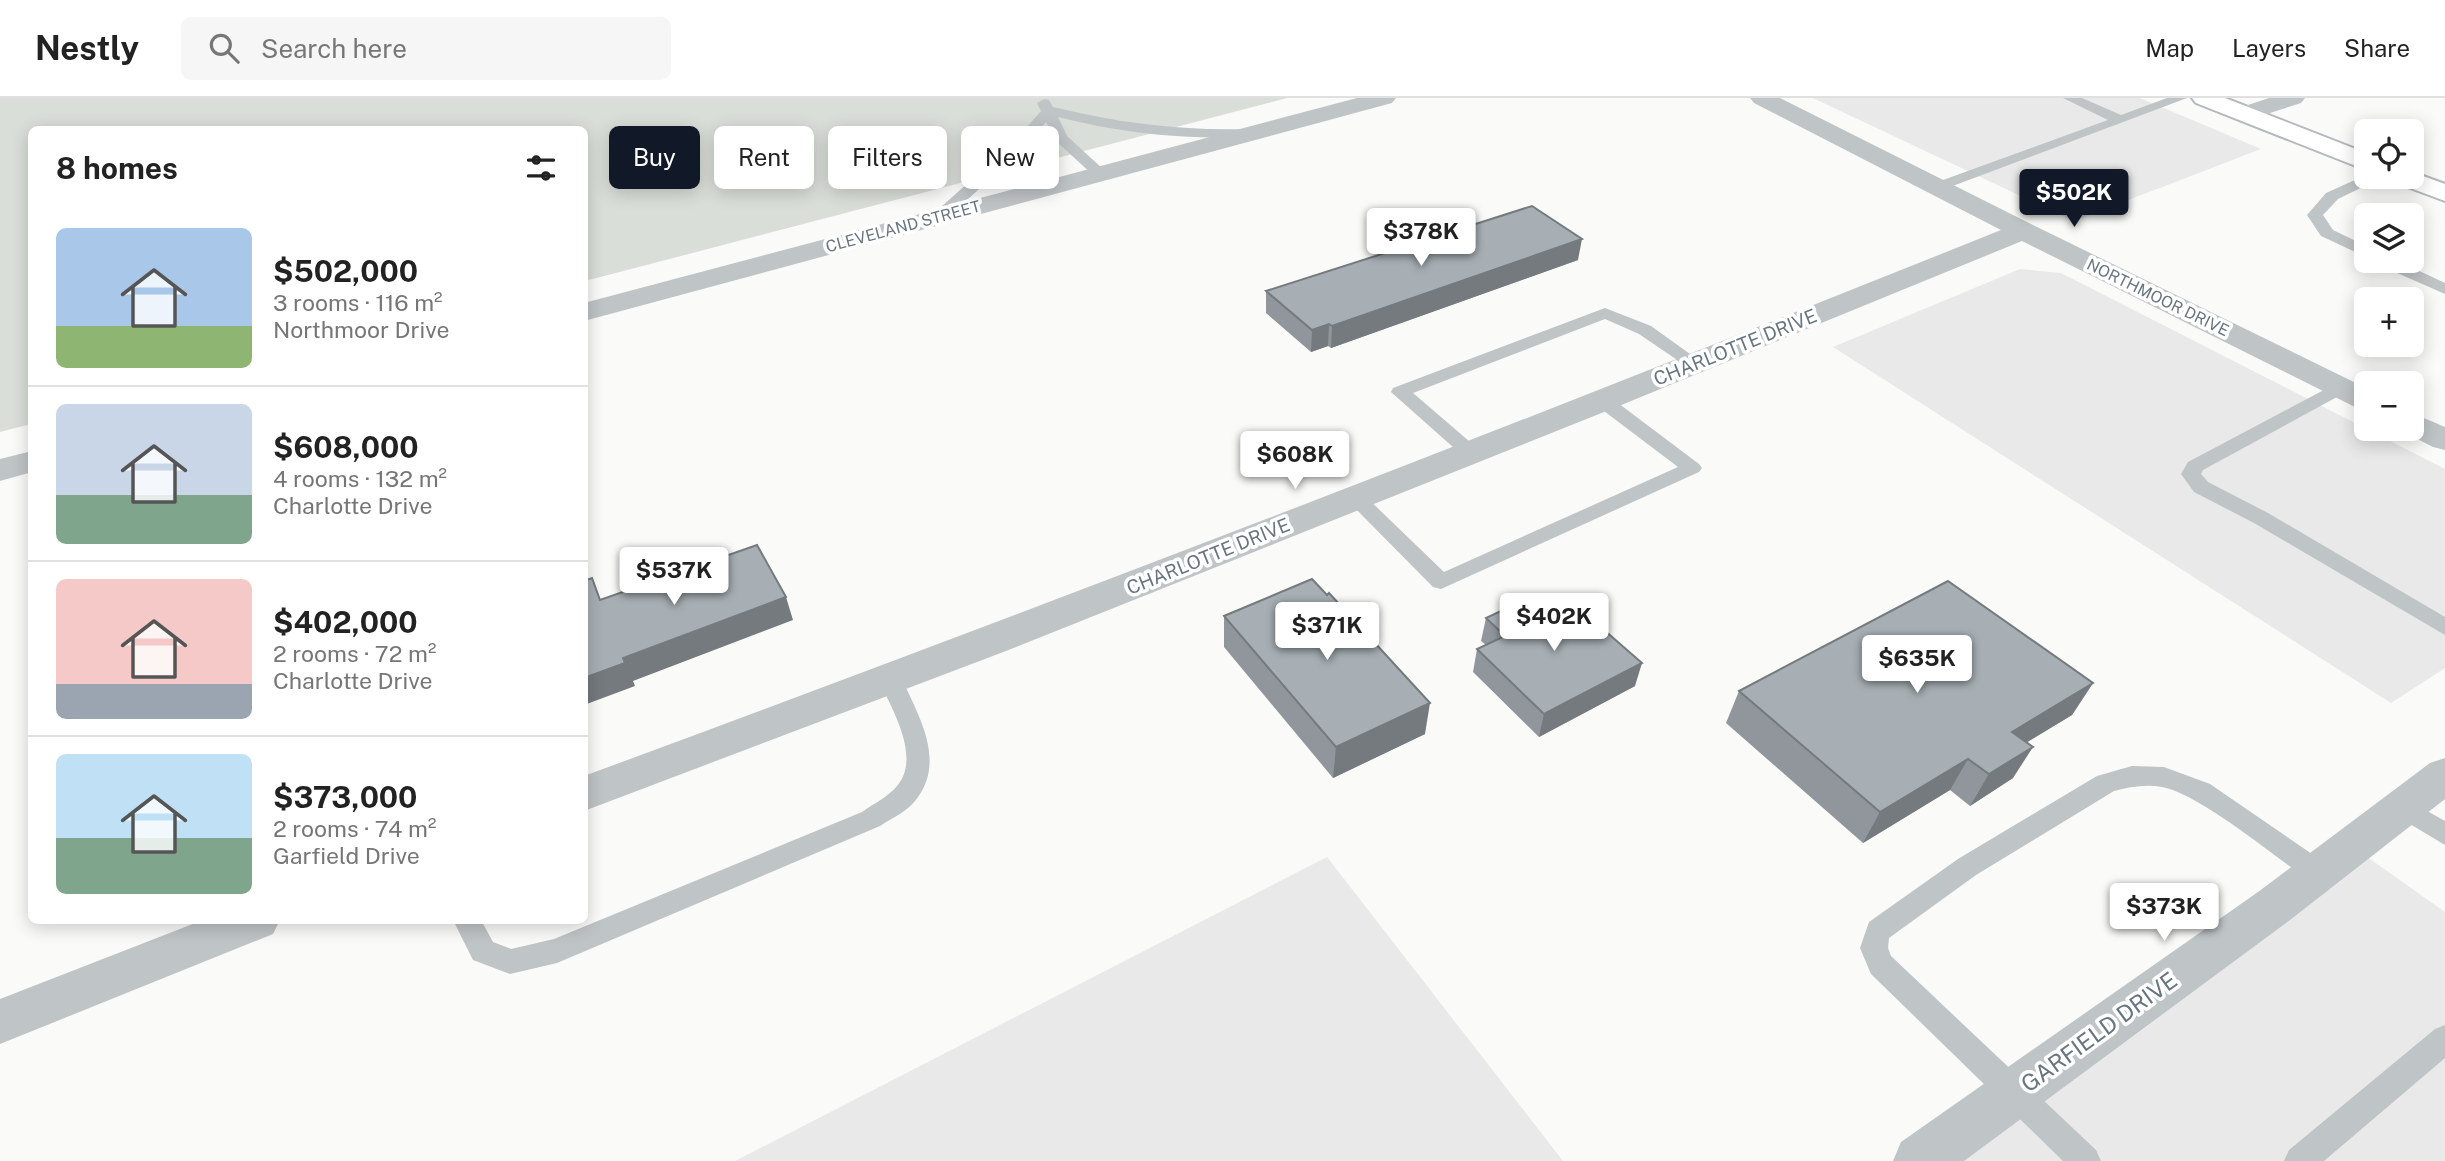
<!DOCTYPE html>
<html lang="en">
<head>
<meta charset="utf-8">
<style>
	body { margin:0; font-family:"Public Sans",sans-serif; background:#f6f6f6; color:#222; height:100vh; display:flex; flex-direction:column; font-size:26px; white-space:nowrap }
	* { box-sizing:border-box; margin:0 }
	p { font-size:23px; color:#767676 }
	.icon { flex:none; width:38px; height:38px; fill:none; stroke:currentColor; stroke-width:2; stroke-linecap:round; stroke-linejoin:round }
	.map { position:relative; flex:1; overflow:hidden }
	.drawer { position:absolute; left:28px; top:28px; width:560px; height:798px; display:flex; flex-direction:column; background:#fff; border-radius:10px; box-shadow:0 4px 18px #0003 }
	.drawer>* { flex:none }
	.top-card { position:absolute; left:609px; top:28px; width:665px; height:63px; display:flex; gap:14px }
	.buttons { position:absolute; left:2354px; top:21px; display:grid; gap:14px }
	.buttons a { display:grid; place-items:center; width:70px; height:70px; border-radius:10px; background:#fff; box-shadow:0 4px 18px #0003; font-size:35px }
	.price { position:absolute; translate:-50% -60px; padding:0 16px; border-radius:7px; background:#fff; color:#222; font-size:23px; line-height:46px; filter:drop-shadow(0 2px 4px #0008) }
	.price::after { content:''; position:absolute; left:50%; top:42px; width:21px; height:16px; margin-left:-10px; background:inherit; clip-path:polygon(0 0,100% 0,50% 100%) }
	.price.selected { background:#111827; color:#fff }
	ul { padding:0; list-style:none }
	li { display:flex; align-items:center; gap:21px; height:175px; padding:0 28px }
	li+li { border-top:2px solid #e0e0e0 }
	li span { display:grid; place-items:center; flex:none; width:196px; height:140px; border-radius:10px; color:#555 }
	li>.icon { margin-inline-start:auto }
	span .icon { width:84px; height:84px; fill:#fffc; stroke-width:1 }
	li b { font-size:30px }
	h2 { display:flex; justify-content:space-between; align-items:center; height:84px; padding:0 28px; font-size:30px }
	.tag { padding:0 24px; border-radius:10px; background:#fff; box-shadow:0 4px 18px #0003; font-size:24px; line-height:63px }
	.tag.selected { background:#111827; color:#fff }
	header { display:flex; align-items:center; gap:42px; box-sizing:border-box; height:98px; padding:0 35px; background:#fff; border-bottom:2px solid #e0e0e0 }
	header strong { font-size:33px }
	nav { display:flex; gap:38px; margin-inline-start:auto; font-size:24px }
	.search { width:490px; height:63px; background:#f6f6f6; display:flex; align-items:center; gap:18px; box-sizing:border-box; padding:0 24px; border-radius:10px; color:#767676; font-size:26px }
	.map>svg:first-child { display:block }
	.built { fill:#e8e9e8 }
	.green { fill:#daded8 }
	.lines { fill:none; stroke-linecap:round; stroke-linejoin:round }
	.secondary-casing { stroke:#b4b9be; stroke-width:4 }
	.service { fill:#bfc4c7; fill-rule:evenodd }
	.minor { fill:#bfc4c7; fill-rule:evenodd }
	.secondary { fill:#fff; fill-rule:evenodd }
	.wall { fill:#90969b }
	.shaded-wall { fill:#757a7e }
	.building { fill:#a7afb4; stroke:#757a7e; stroke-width:2 }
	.labels { text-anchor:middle; stroke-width:7; stroke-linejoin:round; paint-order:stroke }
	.far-street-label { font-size:16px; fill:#677580; stroke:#fff }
	.street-label { font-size:19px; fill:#677580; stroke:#fff }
	.near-street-label { font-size:23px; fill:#677580; stroke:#fff }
</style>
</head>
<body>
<header>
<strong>Nestly</strong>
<div class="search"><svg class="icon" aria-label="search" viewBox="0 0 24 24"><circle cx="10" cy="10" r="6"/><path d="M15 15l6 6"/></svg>Search here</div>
<nav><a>Map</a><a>Layers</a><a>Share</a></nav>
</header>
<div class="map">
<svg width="2445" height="1063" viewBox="0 0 2445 1063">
	<rect width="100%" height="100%" fill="#fafaf8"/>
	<!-- built -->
	<path class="built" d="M1813 0H2140L2261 51 2074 123Z
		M2020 171 2061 175 2445 371V570L2391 605 1833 249Z
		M2353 749 2445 814V1063H1919Z
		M1327 759 1563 1063H735Z"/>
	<!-- green -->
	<path class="green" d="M0 0H1287L585 183 584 32H32L31 326 0 334Z"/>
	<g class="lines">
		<defs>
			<path id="secondary" d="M2192 0H2225L2366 55V72L2196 5Z
				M2412 74 2445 86V103L2394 84 2390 79H2412Z"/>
		</defs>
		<!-- secondary casing -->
		<use href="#secondary" class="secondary-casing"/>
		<!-- service -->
		<path class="service" d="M2063 0H2082L2121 17 2167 0H2187L1942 92 1937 94 1929 89 1932 86 2108 22Z
			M1044 1 1049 2 1053 9C1118 25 1182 33 1250 31L1257 35 1250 39C1184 42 1121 35 1058 19L1067 38 1104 72 1107 75 1104 78H1094L1056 43 1046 24 1021 53 945 122H933L931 119 933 116 1011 47 1041 13 1037 5Z
			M2366 77 2383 79 2338 101 2323 117 2333 132 2366 148V159L2321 138 2307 117 2326 95Z
			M2377 163H2398L2445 185V196L2379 167Z
			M1605 210 1651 228 1704 266 1695 272 1689 270 1639 236 1605 221 1413 295 1477 350 1480 354 1477 358H1463L1391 294 1393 290Z
			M2341 283 2348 285 2350 289 2348 293 2203 372 2201 376 2208 384 2268 415 2445 519V537L2254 425 2194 394 2181 376 2188 364Z
			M1603 297 1610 299 1699 366 1702 370 1699 374 1441 491 1433 489 1345 400 1348 395H1362L1444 474 1678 369 1596 307 1594 303 1596 299Z
			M890 572 898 575 902 581C919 619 947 664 915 703 906 714 892 720 880 728L557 865 510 876 473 862 453 822H481L493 844 511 851 554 841 862 714C873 706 888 699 897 688 922 659 891 609 878 581L882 575Z
			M2132 668 2164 669 2210 686 2328 767 2332 775 2328 783 2319 786 2310 783C2275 759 2200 696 2162 689 2146 686 2129 689 2114 693L1976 777 1889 840 1888 850 1891 858 2096 1052 2101 1063H2063L1871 876 1860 850 1869 824 1958 761 2097 678Z
			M2404 700 2445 723V747L2395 717 2391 710 2395 703Z
			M2445 927V960L2324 1063H2284L2289 1052 2435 931Z"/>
		<!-- minor -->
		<path class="minor" d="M1357 0H1396L1392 5 584 223V205Z
			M1750 0H1780L2033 127 2366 290V312L2355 309 2022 143 1614 310 1006 553 584 713V678C1059 503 1531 321 2001 132L1754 5Z
			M2269 0H2305L2301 5 2245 23 2236 21 2233 16 2236 11Z
			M2412 315 2445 329V352L2433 349 2400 332 2412 331Z
			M32 353V374L0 383V361Z
			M2445 660V701L2290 822 1964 1063H1893L1901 1044 2258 794 2430 665Z
			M203 822H280L273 836 0 946V901Z"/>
		<!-- secondary -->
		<use href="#secondary" class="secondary"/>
	</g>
	<!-- wall -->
	<path class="wall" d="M1578 162 1331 250 1328 248 1311 254 1266 215V193Z
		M1224 518 1425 636 1333 680 1224 549Z
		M1486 520 1635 588 1539 639 1473 574 1477 551 1486 547 1481 543Z
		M2093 585 2072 617 2027 644 2013 680 1970 708 1950 692 1863 745 1726 625 1739 593Z"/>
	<!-- shaded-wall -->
	<path class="shaded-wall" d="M1582 141 1578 162 1331 250 1332 228Z
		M1329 226 1328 248 1311 254 1312 232Z
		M786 499 793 522 633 583 635 588 584 607V580L623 560Z
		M1642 565 1635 588 1539 639 1544 616Z
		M2093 585 2072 617 1993 665 2012 634Z
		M1430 605 1425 636 1333 680 1336 649Z
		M2033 649 2013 680 1970 708 1989 676Z
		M1968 661 1950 692 1863 745 1880 714Z"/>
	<!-- building -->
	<path class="building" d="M1532 108 1582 141 1332 228 1329 226 1312 232 1266 193Z
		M757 447 786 499 623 560 625 565 584 580V483L592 480 600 502Z
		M1312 481 1327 497 1329 495 1430 605 1336 649 1224 518Z
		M1948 483 2093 585 2012 634 2033 649 1989 676 1968 661 1880 714 1739 593Z
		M1535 497 1554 514 1573 505 1642 565 1544 616 1477 551 1505 538 1486 520Z"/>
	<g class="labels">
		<!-- far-street labels -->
		<g class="far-street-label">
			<text transform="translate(903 128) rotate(-15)" y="6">CLEVELAND STREET</text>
			<text transform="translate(2158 199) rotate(26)" y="6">NORTHMOOR DRIVE</text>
		</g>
		<!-- street labels -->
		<g class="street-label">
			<text transform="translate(1735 249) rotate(-22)" y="7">CHARLOTTE DRIVE</text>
			<text transform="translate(1208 458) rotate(-22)" y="7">CHARLOTTE DRIVE</text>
		</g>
		<!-- near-street labels -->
		<g class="near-street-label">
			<text transform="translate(2099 934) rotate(-36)" y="8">GARFIELD DRIVE</text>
		</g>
	</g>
</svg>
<div class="buttons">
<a><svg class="icon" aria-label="locate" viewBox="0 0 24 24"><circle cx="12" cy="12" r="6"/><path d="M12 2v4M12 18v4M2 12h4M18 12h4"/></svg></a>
<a><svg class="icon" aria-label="layers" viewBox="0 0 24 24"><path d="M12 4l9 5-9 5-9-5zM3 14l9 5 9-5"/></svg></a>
<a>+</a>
<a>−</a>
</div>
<b class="price selected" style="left:2074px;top:131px">$502K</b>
<b class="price" style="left:1421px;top:170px">$378K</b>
<b class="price" style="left:1295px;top:393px">$608K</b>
<b class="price" style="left:674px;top:509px">$537K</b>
<b class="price" style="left:1554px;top:555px">$402K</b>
<b class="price" style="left:1327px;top:564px">$371K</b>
<b class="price" style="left:1917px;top:597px">$635K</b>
<b class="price" style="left:2164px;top:845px">$373K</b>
<div class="top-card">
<a class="tag selected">Buy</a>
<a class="tag">Rent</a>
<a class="tag">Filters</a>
<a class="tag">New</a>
</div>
<section class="drawer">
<h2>8 homes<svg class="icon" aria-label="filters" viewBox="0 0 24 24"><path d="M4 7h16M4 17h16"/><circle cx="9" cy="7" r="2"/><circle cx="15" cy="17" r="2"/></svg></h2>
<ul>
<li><span style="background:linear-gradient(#a9c7e8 70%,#8fb573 0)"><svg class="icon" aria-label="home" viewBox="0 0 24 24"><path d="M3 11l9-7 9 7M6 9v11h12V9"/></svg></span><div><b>$502,000</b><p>3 rooms · 116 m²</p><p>Northmoor Drive</p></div></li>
<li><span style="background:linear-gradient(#c9d6e8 65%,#7fa58c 0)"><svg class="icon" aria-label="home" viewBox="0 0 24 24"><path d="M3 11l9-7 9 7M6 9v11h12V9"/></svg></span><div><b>$608,000</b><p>4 rooms · 132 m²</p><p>Charlotte Drive</p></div></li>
<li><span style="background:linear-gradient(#f6c9c9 75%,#9aa5b1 0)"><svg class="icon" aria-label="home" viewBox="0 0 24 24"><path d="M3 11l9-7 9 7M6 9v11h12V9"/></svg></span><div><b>$402,000</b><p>2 rooms · 72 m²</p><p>Charlotte Drive</p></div></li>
<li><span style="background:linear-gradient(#bfe0f5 60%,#7fa58c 0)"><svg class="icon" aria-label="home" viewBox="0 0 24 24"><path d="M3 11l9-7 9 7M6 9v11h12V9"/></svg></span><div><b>$373,000</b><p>2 rooms · 74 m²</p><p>Garfield Drive</p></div></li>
</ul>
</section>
</div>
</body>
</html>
